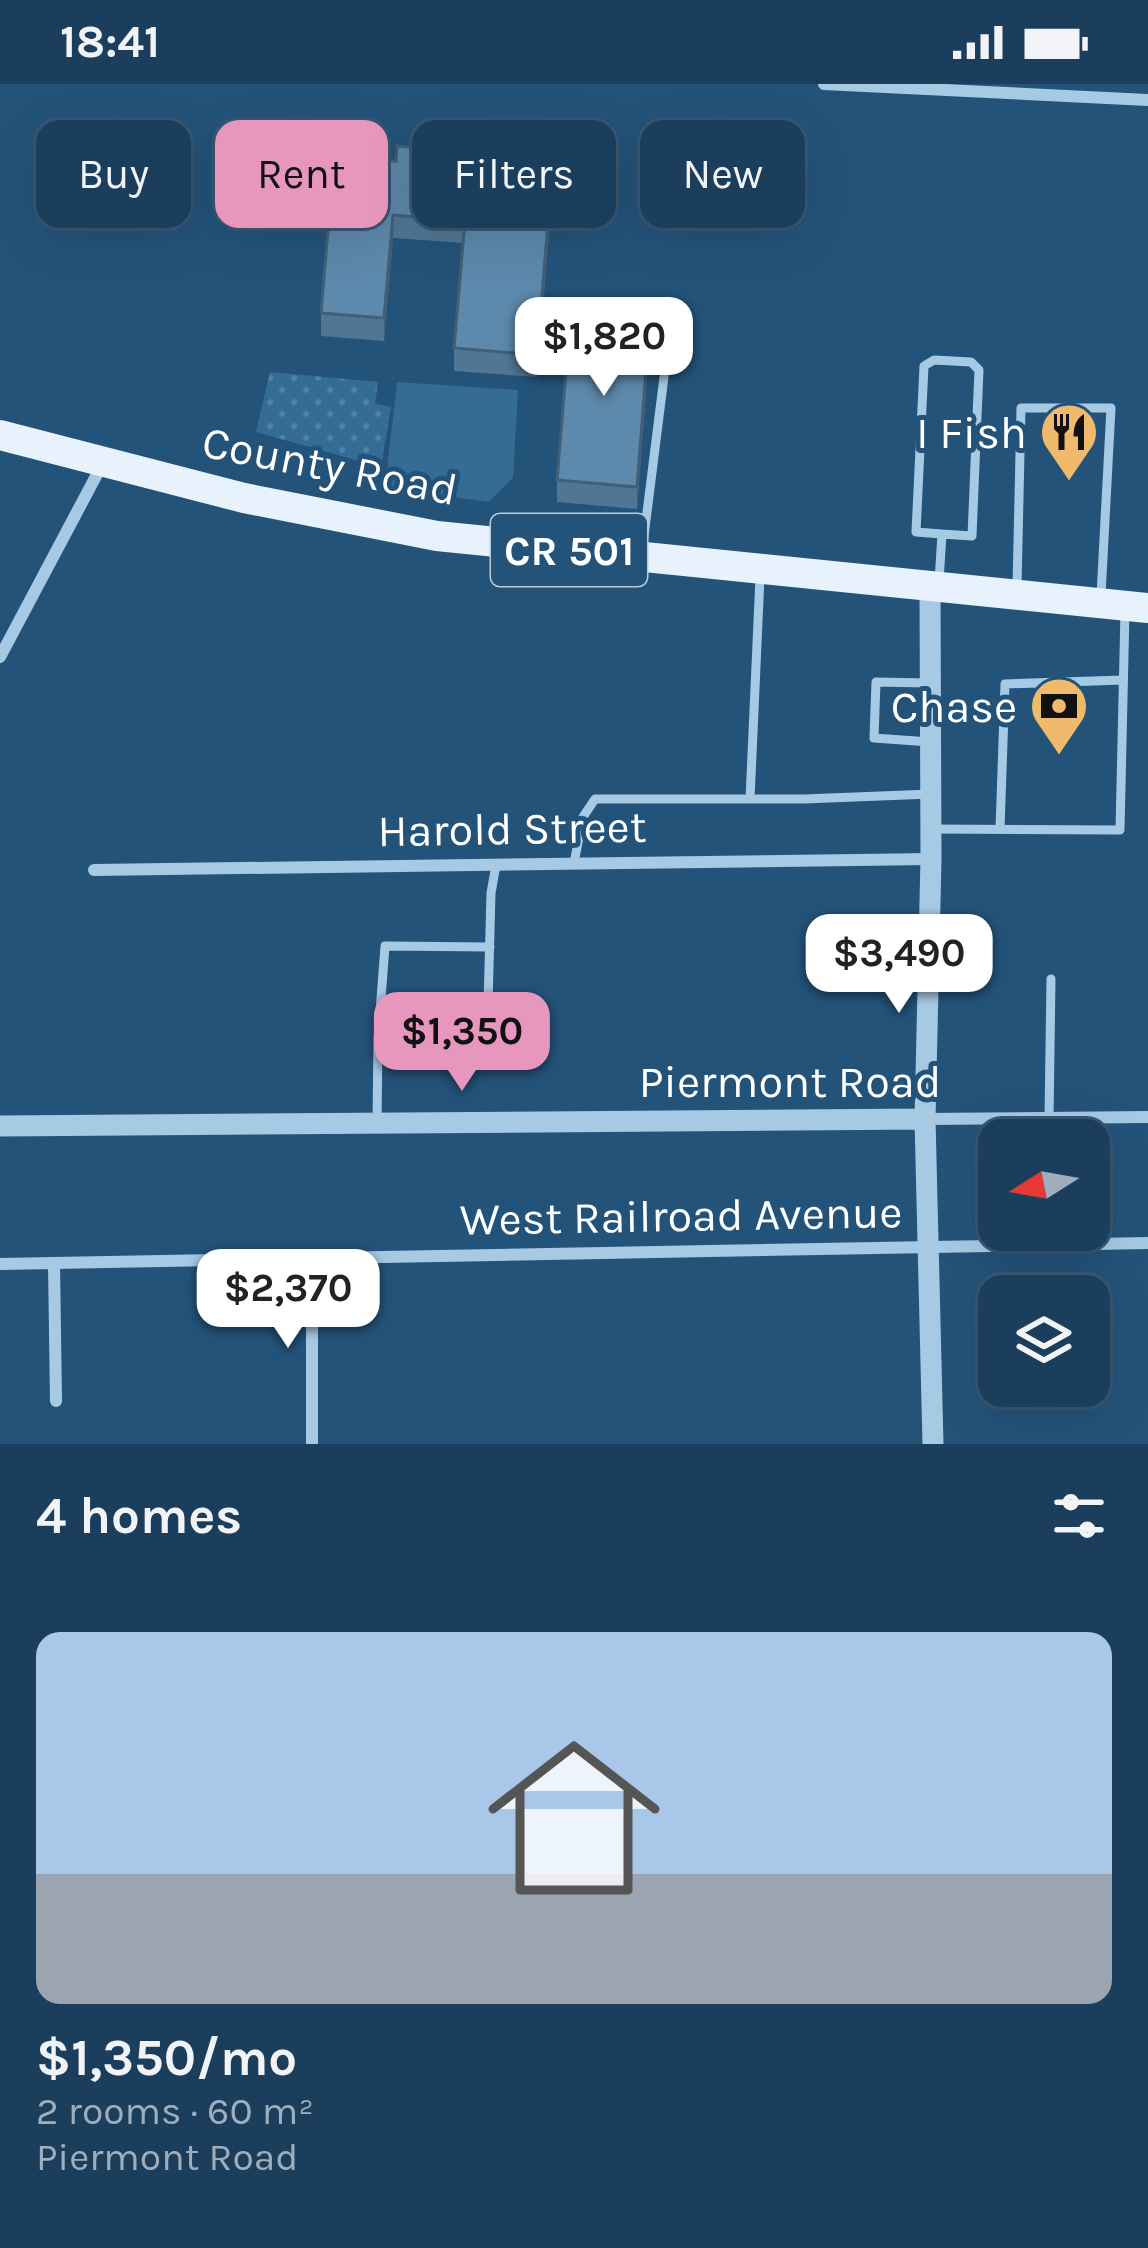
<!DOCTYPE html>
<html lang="en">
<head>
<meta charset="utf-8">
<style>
	body { margin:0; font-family:Karla,sans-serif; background:#244562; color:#f1f3f6; height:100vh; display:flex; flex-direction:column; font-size:45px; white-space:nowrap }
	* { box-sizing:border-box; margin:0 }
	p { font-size:39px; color:#a0aebb }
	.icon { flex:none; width:66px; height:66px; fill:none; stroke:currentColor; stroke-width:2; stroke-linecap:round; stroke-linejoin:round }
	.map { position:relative; height:1360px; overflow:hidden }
	.details { display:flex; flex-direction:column; background:#1b3e5c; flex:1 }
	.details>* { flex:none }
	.top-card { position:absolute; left:36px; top:36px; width:1077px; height:108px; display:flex; gap:24px }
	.needle { width:78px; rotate:259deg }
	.buttons { position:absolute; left:978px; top:1035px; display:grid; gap:24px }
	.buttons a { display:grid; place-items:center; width:132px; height:132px; border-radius:24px; background:#1b3e5c; box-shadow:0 12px 48px #0002,0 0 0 3px #395772; font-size:60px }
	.price { position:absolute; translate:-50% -102px; padding:0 27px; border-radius:24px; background:#fff; color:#222; font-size:39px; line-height:78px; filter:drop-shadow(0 3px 6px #0008) }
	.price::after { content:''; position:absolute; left:50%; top:72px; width:36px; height:27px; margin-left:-18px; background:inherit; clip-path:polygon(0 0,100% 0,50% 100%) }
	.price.current { background:#e797bd; color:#111 }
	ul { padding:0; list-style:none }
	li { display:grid; align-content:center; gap:24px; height:636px; padding:0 36px }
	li+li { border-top:3px solid #395772 }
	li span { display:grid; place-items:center; height:372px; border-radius:24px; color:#555 }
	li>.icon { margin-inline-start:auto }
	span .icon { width:216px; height:216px; fill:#fffc; stroke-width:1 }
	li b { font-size:51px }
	h2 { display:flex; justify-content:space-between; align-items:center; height:144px; padding:0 36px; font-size:51px }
	.tag { padding:0 42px; border-radius:24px; background:#1b3e5c; box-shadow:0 12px 48px #0002,0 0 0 3px #395772; font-size:42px; line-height:108px }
	.tag.current { background:#e797bd; color:#111 }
	.status { display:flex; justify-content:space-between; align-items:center; height:84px; padding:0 60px; background:#1b3e5c; direction:ltr }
	.status svg { height:33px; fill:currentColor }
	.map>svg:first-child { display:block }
	.grass { fill:url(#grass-dots) }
	.garden { fill:#346c96 }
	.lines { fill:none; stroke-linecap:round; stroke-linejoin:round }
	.service { stroke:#a7cae4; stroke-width:9 }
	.minor { stroke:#a7cae4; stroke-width:12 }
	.tertiary { stroke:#a7cae4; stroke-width:21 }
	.primary { stroke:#e7f2fc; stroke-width:30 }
	.wall { fill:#507694 }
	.shaded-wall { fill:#416078 }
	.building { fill:#5d89ac; stroke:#416078; stroke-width:3 }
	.labels { text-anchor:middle; stroke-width:10; stroke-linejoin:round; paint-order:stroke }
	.shield { fill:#24537a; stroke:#bdcbd7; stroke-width:3 }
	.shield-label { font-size:42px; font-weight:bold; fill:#fff }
	.poi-label { font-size:45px; fill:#fff; stroke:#24537a; text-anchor:end }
	.street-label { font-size:45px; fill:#fff; stroke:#24537a }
</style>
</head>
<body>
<div class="status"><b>18:41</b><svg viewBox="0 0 49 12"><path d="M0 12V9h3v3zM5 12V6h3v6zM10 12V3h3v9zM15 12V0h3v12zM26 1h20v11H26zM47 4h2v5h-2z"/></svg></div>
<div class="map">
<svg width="1148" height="1360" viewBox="0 0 1148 1360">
	<defs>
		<pattern id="grass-dots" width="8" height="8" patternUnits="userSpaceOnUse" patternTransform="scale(3)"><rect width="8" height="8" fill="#346c96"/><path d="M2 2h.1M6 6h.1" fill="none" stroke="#5282a6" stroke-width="1.8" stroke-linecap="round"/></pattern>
	</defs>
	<rect width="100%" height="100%" fill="#24537a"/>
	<!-- grass -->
	<path class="grass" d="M270 288 378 298 375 320 391 323 381 383 256 348Z"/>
	<!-- garden -->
	<path class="garden" d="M397 298 518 306 513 394 488 418 385 403Z"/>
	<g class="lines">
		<!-- service -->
		<path class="service" d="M642 468 664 293
			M939 497 942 450 916 448 924 282 934 276 971 278 979 286 972 452 942 450
			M1017 503 1021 324H1111L1101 511
			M927 599 876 598 874 654 930 658
			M750 715 760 493
			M931 745 1120 746 1125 527
			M1000 745 1005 600 1123 596
			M574 779 583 733 595 715H804L931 710
			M378 955 385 862 490 863
			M1049 1034 1051 895
			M377 1039 378 955 487 958 491 809 496 781"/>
		<!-- minor -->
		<path class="minor" d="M824 0 1148 16
			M0 573 103 379
			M94 786 931 775
			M925 1035 1148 1033
			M54 1179 56 1317
			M0 1180 1148 1159
			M312 1360V1174"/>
		<!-- tertiary -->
		<path class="tertiary" d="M930 502 931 775 925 1035 933 1360
			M0 1042 925 1035"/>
		<!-- primary -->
		<path class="primary" d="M0 351 244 414 437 452 1148 524"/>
	</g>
	<!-- wall -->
	<path class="wall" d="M377 64 376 76 499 86 545 73 543 89 552 113 537 293 454 287V264L463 159 393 154 384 257 321 252V229Z
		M650 256 637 425 557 418V396Z"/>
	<!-- shaded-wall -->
	<path class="shaded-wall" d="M552 90V113L537 293V271Z
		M393 131V154L384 257V234Z
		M650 234V256L637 425V403Z"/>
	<!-- building -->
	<path class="building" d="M337 38 377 41 375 75 396 77 397 62 477 69 476 84 499 86 502 46 545 50 542 89 552 90 537 271 454 264 465 137 393 131 384 234 321 229Z
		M571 227 650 234 637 403 557 396Z"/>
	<!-- icons -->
	<defs>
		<symbol id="restaurant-pin" viewBox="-11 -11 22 30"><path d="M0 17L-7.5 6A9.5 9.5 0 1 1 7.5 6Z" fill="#efba6b" stroke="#24537a"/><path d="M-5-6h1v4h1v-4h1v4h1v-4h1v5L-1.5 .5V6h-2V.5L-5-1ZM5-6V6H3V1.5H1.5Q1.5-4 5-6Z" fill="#111"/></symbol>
		<symbol id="bank-pin" viewBox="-11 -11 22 30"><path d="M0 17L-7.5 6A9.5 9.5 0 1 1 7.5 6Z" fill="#efba6b" stroke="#24537a"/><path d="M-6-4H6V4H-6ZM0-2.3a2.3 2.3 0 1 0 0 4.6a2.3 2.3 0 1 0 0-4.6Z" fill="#111"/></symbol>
	</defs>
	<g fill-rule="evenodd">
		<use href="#restaurant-pin" x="1036" y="315" width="66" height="90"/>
		<use href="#bank-pin" x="1026" y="589" width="66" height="90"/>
	</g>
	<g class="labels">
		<!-- shield labels -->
		<rect class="shield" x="491" y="430" width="156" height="72" rx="9"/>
		<g class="shield-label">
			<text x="569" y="481">CR 501</text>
		</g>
		<!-- poi labels -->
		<g class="poi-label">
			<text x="1027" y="364">I Fish</text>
			<text x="1017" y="638">Chase</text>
		</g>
		<!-- street labels -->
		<g class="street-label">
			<text transform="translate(330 381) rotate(11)" y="16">County Road</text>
			<text transform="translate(512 744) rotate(-1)" y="16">Harold Street</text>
			<text x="790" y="1013">Piermont Road</text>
			<text transform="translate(681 1131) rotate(-1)" y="16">West Railroad Avenue</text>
		</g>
	</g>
</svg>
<div class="buttons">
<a><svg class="needle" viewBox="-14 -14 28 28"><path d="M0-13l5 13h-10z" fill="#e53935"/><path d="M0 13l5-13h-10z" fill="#a0aebb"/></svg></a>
<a><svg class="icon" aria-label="layers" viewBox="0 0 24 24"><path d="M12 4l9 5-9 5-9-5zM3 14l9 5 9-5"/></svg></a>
</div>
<b class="price" style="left:604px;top:315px">$1,820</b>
<b class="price" style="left:899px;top:932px">$3,490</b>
<b class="price current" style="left:462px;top:1010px">$1,350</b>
<b class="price" style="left:288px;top:1267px">$2,370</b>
<div class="top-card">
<a class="tag">Buy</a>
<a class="tag current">Rent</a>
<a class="tag">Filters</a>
<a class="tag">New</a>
</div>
</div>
<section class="details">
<h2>4 homes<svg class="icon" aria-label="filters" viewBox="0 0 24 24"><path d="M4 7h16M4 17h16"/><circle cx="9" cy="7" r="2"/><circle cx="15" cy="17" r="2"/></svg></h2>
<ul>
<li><span style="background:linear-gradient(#a9c7e8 65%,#9aa5b1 0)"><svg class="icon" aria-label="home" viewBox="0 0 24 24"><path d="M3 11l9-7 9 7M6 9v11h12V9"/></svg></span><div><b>$1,350/mo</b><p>2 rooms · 60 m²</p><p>Piermont Road</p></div></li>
</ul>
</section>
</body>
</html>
